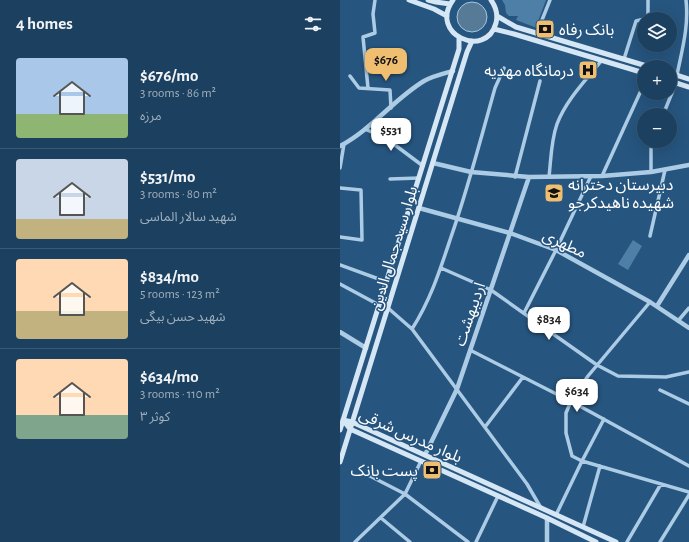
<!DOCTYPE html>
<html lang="en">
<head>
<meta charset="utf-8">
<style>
	body { margin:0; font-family:"Alegreya Sans","Noto Sans Arabic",sans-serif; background:#294b68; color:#f1f3f6; height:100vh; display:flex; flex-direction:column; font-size:15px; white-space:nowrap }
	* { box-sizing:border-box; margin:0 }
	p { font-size:13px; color:#a0afbd }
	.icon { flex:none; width:22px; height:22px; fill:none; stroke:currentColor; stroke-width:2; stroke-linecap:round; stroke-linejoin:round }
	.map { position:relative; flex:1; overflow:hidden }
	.panel { display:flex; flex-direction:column; background:#1c405f; width:340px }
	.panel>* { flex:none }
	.buttons { position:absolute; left:297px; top:12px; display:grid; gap:8px }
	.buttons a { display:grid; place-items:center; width:40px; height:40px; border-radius:50%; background:#1c405f; box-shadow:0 4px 16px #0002,0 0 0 1px #3a5974; font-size:20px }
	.price { position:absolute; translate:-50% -34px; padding:0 9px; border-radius:8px; background:#fff; color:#222; font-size:13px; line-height:26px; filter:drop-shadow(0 1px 2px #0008) }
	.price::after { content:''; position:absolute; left:50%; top:24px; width:12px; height:9px; margin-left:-6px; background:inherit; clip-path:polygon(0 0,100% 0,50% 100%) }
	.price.selected { background:#efbe71; color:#111 }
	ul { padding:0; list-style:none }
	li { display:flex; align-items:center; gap:12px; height:100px; padding:0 16px }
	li+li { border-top:1px solid #3a5974 }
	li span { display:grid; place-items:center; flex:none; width:112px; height:80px; border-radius:4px; color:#555 }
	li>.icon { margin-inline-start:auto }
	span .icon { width:48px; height:48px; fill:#fffc; stroke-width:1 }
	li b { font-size:17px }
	h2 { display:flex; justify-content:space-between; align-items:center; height:48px; padding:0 16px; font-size:17px }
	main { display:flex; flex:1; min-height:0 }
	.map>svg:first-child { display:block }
	.water { fill:#577a97; stroke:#a1c8e6 }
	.building { fill:#4e7fa7 }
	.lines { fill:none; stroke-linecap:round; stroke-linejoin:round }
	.minor { stroke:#accce6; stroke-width:3.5 }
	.tertiary { stroke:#accce6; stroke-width:4.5 }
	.secondary { stroke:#d5e6f5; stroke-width:5 }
	.labels { text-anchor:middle; stroke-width:3; stroke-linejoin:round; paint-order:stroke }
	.poi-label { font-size:16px; fill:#fff; stroke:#26557f; text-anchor:start }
	.street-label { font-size:16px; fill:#fff; stroke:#26557f }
</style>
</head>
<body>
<main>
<section class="panel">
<h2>4 homes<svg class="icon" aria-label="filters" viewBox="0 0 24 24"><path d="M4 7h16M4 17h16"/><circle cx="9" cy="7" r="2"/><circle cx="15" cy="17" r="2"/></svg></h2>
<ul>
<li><span style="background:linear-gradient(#a9c7e8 70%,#8fb573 0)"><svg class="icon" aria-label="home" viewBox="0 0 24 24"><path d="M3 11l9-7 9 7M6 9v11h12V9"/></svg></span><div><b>$676/mo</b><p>3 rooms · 86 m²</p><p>مرزه</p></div></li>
<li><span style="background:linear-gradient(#c9d6e8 75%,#c2b280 0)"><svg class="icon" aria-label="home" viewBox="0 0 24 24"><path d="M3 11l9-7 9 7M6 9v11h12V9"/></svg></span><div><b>$531/mo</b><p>3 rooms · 80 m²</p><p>شهید سالار الماسی</p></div></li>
<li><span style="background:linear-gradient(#ffd9b3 65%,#c2b280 0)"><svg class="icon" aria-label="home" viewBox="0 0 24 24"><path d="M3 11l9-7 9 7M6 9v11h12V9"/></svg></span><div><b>$834/mo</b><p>5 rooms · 123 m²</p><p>شهید حسن بیگی</p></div></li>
<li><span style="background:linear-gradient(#ffd9b3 70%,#7fa58c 0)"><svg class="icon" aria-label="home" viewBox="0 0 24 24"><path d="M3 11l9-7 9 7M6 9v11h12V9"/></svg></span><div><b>$634/mo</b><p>3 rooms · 110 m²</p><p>کوثر ۳</p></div></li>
</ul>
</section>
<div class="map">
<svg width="349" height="542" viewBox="0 0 349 542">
	<rect width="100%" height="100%" fill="#26557f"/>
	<!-- water -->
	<path class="water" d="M117 17a15 15 0 1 1 30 0a15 15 0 1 1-30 0Z"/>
	<!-- building -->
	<path class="building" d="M162 0H206L197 24V28L176 20 178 16H169L166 13 165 5Z
		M293 240 302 246 288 270 278 264Z"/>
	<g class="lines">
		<!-- minor -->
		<path class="minor" d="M306 19H308V0
			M200 25 210 0
			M284 59 296 21 304 19
			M337 75C342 50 349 26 346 0
			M10 76 19 88 50 90 51 108
			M28 88 23 37 35 33 33 14 35 0
			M323 115 336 83
			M25 129 47 139 83 166
			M0 168 4 144
			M311 172V149L314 141
			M262 176 304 84
			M175 177 200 81
			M209 177C211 159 211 141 217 124 226 100 246 80 262 60
			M50 179 79 178
			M0 188 21 190 22 240 0 237
			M310 236 325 170
			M0 265 47 282
			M101 268 151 290 257 365 278 376 326 377 349 372
			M0 284 39 305
			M310 302 248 376 231 401 226 413V433L232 456 242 461 349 492
			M48 308 72 329 187 484 201 508
			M184 313 216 250 251 176
			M338 321 349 308
			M72 329C91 299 100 270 111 237 128 188 141 138 155 88L164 68
			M130 350 236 404 349 466
			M320 390 349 404
			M145 427 183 377
			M28 475 65 494 128 542
			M216 515 242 461 264 419
			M41 518 70 542
			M243 527 260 466
			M15 542 65 494 81 461
			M136 542 158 496
			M287 542 321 484
			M320 542 349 495"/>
		<!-- tertiary -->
		<path class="tertiary" d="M0 146C31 130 54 99 84 81 93 76 102 74 113 71
			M93 163 131 172 189 177 262 176 311 172 349 165
			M79 208 170 233 216 250 310 302 349 328
			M317 306 349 255
			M0 332 26 348
			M85 455 117 389 189 177
			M207 518V542"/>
		<!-- secondary -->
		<path class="secondary" d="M69 0 94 9 107 16
			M88 0 96 2 110 4
			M113 0C88 34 146 60 156 23 158 15 156 7 151 0
			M157 16 176 27 310 67
			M154 29 174 34 304 73
			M330 73 349 79
			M330 81 349 87
			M3 420 12 422 276 542
			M3 420 10 429 207 518 256 542
			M0 430 119 49V38
			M0 462 127 52 132 41"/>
	</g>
	<!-- icons -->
	<defs>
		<symbol id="bank-square" viewBox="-11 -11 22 22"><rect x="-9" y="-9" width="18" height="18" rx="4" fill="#efbe71" stroke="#26557f"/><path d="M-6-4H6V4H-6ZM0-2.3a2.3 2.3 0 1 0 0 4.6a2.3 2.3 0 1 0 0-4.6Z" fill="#111"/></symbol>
		<symbol id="hospital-square" viewBox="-11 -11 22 22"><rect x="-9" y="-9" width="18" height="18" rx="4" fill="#efbe71" stroke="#26557f"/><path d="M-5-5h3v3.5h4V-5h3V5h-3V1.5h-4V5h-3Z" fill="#111"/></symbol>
		<symbol id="school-square" viewBox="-11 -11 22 22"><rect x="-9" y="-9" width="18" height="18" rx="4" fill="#efbe71" stroke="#26557f"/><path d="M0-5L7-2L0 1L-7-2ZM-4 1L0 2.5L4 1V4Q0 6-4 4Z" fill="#111"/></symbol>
	</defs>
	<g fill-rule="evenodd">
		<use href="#bank-square" x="194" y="18" width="22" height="22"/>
		<use href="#hospital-square" x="237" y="59" width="22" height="22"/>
		<use href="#school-square" x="203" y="182" width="22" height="22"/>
		<use href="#bank-square" x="81" y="459" width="22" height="22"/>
	</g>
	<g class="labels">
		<!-- poi labels -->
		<g class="poi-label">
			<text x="219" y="35">بانک رفاه</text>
			<text x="234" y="76" text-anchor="end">درمانگاه مهدیه</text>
			<text x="228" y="190">دبیرستان دخترانه<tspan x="228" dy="18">شهیده ناهیدکرجو</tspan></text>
			<text x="78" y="476" text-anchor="end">پست بانک</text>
		</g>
		<!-- street labels -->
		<g class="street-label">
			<text transform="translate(225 243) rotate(25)" y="6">مطهری</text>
			<text transform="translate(53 248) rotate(-73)" y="6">بلوار سید جمال الدین</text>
			<text transform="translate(129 314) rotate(-71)" y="6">اردیبهشت</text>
			<text transform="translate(71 435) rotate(24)" y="6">بلوار مدرس شرقی</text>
		</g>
	</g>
</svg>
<div class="buttons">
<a><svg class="icon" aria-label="layers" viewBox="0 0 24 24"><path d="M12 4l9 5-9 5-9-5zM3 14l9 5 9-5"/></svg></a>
<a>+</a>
<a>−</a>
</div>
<b class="price selected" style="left:46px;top:82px">$676</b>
<b class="price" style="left:51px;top:152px">$531</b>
<b class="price" style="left:209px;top:341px">$834</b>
<b class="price" style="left:237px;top:413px">$634</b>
</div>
</main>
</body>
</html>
